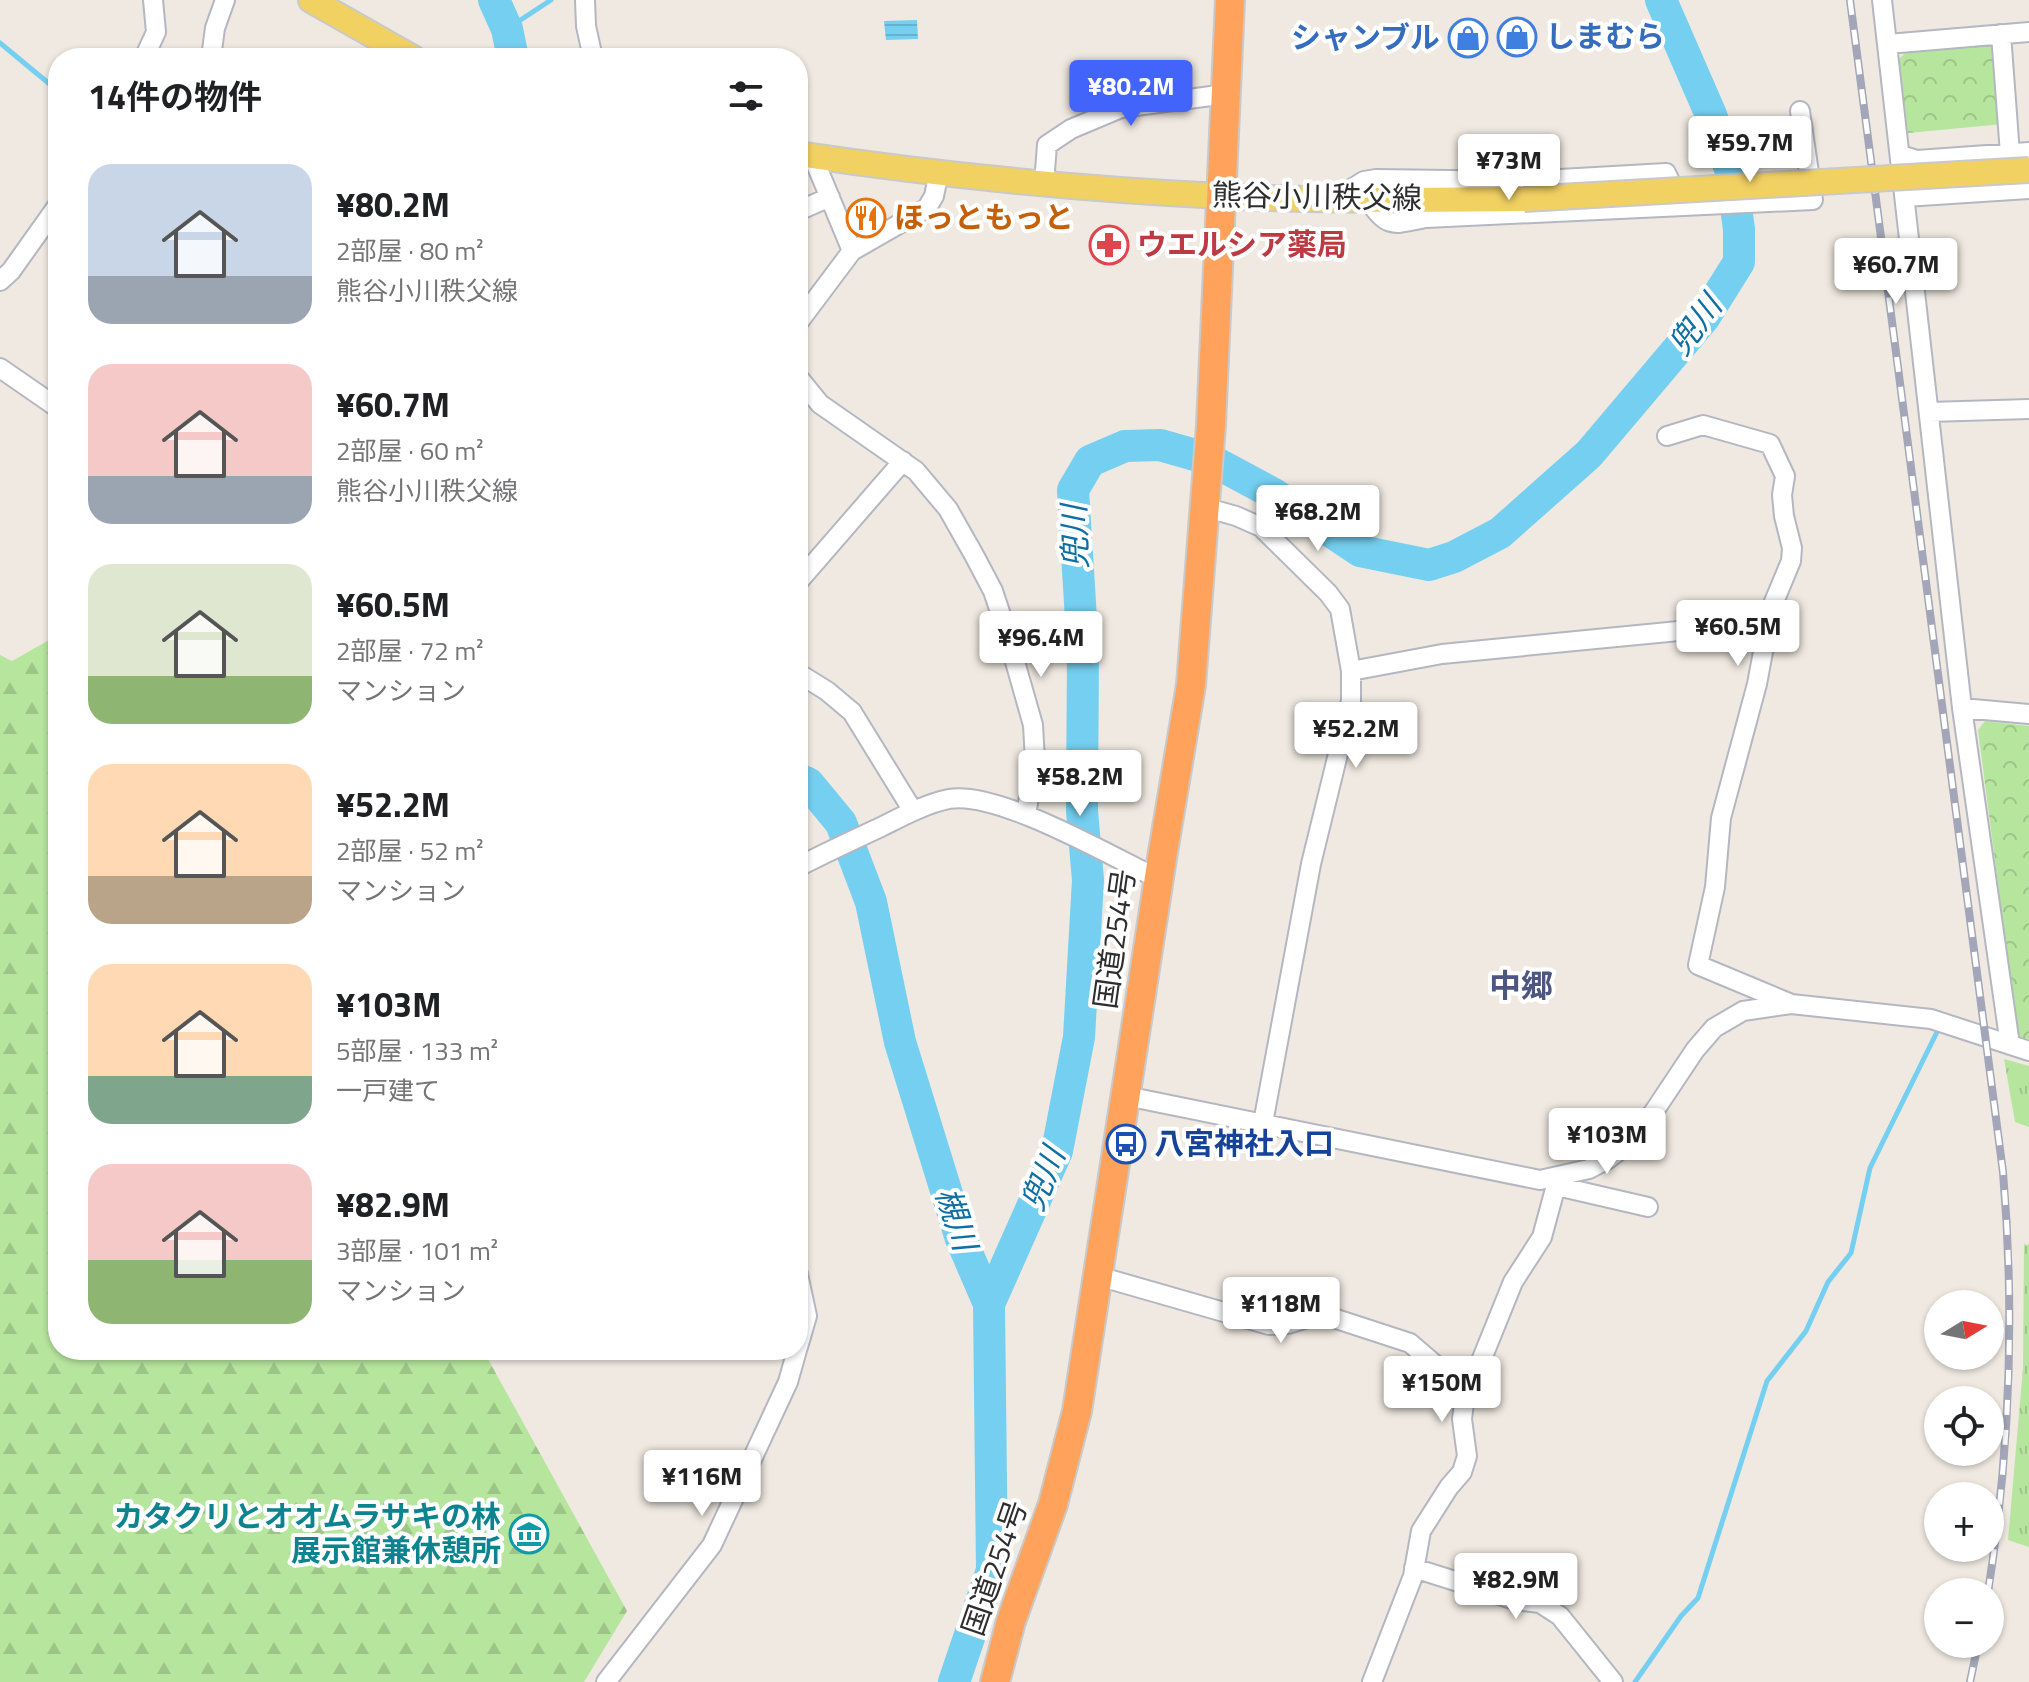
<!DOCTYPE html>
<html lang="ja">
<head>
<meta charset="utf-8">
<style>
	body { margin:0; font-family:"Titillium Web","Noto Sans JP",sans-serif; background:#f6f6f6; color:#202124; height:100vh; display:flex; flex-direction:column; font-size:30px; white-space:nowrap }
	* { box-sizing:border-box; margin:0 }
	p { font-size:26px; color:#757577 }
	.icon { flex:none; width:44px; height:44px; fill:none; stroke:currentColor; stroke-width:2; stroke-linecap:round; stroke-linejoin:round }
	.map { position:relative; flex:1; overflow:hidden }
	.panel { position:absolute; left:48px; top:48px; width:760px; height:1312px; display:flex; flex-direction:column; background:#fff; border-radius:32px; box-shadow:0 2px 6px #0004 }
	.panel>* { flex:none }
	.needle { width:52px; rotate:80deg }
	.controls { position:absolute; left:1924px; top:1290px; display:grid; gap:16px }
	.controls a { display:grid; place-items:center; width:80px; height:80px; border-radius:50%; background:#fff; box-shadow:0 2px 6px #0004; font-size:40px }
	.price { position:absolute; translate:-50% -68px; padding:0 18px; border-radius:8px; background:#fff; color:#222; font-size:26px; line-height:52px; filter:drop-shadow(0 2px 4px #0008) }
	.price::after { content:''; position:absolute; left:50%; top:48px; width:24px; height:18px; margin-left:-12px; background:inherit; clip-path:polygon(0 0,100% 0,50% 100%) }
	.price.on { background:#4264fb; color:#fff }
	ul { padding:0; list-style:none }
	li { display:flex; align-items:center; gap:24px; height:200px; padding:0 40px }
	li span { display:grid; place-items:center; flex:none; width:224px; height:160px; border-radius:24px; color:#555 }
	li>.icon { margin-inline-start:auto }
	span .icon { width:96px; height:96px; fill:#fffc; stroke-width:1 }
	li b { font-size:34px }
	h2 { display:flex; justify-content:space-between; align-items:center; height:96px; padding:0 40px; font-size:34px }
	.map>svg:first-child { display:block }
	.grass { fill:url(#grass-tufts) }
	.forest { fill:url(#forest-firs) }
	.park { fill:url(#park-crowns) }
	.water { fill:url(#water-rules) }
	.lines { fill:none; stroke-linecap:round; stroke-linejoin:round }
	.stream { stroke:#75cff0; stroke-width:5 }
	.river { stroke:#75cff0; stroke-width:32 }
	.minor-casing { stroke:#b4b7c1; stroke-width:22 }
	.major-casing { stroke:#c9c9c9; stroke-width:28 }
	.highway-casing { stroke:#c9c9c9; stroke-width:32 }
	.minor { stroke:#fff; stroke-width:18 }
	.major { stroke:#f2d163; stroke-width:24 }
	.highway { stroke:#ffa35c; stroke-width:28 }
	.rail-casing { stroke:#a3a6b8; stroke-width:8 }
	.rail { stroke:#fff; stroke-width:5; stroke-dasharray:15; stroke-linecap:butt }
	.major-bridge-casing { stroke:#c9c9c9; stroke-width:28; stroke-linecap:butt }
	.major-bridge { stroke:#f2d163; stroke-width:24 }
	.labels { text-anchor:middle; stroke-width:8; stroke-linejoin:round; paint-order:stroke }
	.shop-label { font-size:30px; font-weight:bold; fill:#366cbe; stroke:#fff; text-anchor:start }
	.street-label { font-size:30px; fill:#2e2e2e; stroke:#fff }
	.food-label { font-size:30px; font-weight:bold; fill:#c56008; stroke:#fff; text-anchor:start }
	.health-label { font-size:30px; font-weight:bold; fill:#be3a42; stroke:#fff; text-anchor:start }
	.transit-label { font-size:30px; font-weight:bold; fill:#164399; stroke:#fff; text-anchor:start }
	.culture-label { font-size:30px; font-weight:bold; fill:#0d838f; stroke:#fff; text-anchor:end }
	.water-label { font-size:32px; font-style:italic; fill:#0d6fa3; stroke:#fff }
	.neighbourhood-label { font-size:32px; font-weight:bold; fill:#4d5680; stroke:#fff }
</style>
</head>
<body>
<div class="map">
<svg width="2029" height="1682" viewBox="0 0 2029 1682">
	<defs>
		<pattern id="grass-tufts" width="24" height="20" patternUnits="userSpaceOnUse" patternTransform="scale(2)"><rect width="24" height="20" fill="#b6e59e"/><path d="M3 7l-1-3M5 7V3M7 7l1-3M15 17l-1-3M17 17v-4M19 17l1-3" fill="none" stroke="#9dc588"/></pattern>
		<pattern id="forest-firs" width="22" height="20" patternUnits="userSpaceOnUse" patternTransform="scale(2)"><rect width="22" height="20" fill="#b6e59e"/><path d="M5 1l3.5 6h-7zM16 11l3.5 6h-7z" fill="#9dc588"/></pattern>
		<pattern id="park-crowns" width="20" height="18" patternUnits="userSpaceOnUse" patternTransform="scale(2)"><rect width="20" height="18" fill="#b6e59e"/><path d="M2 6a3 3 0 1 1 6 0M12 15a3 3 0 1 1 6 0" fill="none" stroke="#9dc588"/></pattern>
		<pattern id="water-rules" width="6" height="5" patternUnits="userSpaceOnUse" patternTransform="scale(2)"><rect width="6" height="5" fill="#75cff0"/><path d="M0 2.5h6" fill="none" stroke="#66b2ce"/></pattern>
	</defs>
	<rect width="100%" height="100%" fill="#efe9e1"/>
	<!-- grass -->
	<path class="grass" d="M2004 1059 2029 1066V1127L2015 1122Z
		M2024 1244 2029 1245V1547L2008 1540 2023 1368Z"/>
	<!-- forest -->
	<path class="forest" d="M58 635V1350H483L627 1611 584 1682H0V655L12 661Z"/>
	<!-- park -->
	<path class="park" d="M1996 43 2003 124 1908 133 1899 59 1908 50Z
		M1985 721 2029 726V1039L2018 1037 1978 730Z"/>
	<!-- water -->
	<path class="water" d="M917 20 918 39 886 40 884 21Z"/>
	<g class="lines">
		<!-- stream -->
		<path class="stream" d="M507 29 551 0
			M0 43 58 91
			M1635 1682 1681 1616 1698 1598 1767 1381 1806 1331 1828 1282 1851 1253 1870 1168 1937 1032"/>
		<!-- river -->
		<path class="river" d="M494 0 507 29 513 58
			M798 779 808 783 841 823 871 902 900 1042 961 1239 989 1304 992 1570 954 1682
			M989 1304 1057 1151 1079 1037 1088 880 1082 811 1083 651 1073 490 1090 461 1125 446 1160 445 1209 459 1274 494 1360 551 1429 565 1454 557 1500 533 1589 454 1704 318 1739 262V229L1731 172 1711 115 1661 0"/>
		<defs>
			<path id="minor" d="M585 0 586 26 593 58
				M1882 0 1962 708 2010 1045
				M2001 34 2010 154
				M1888 44 2029 32
				M144 58 156 32 153 0
				M211 58 215 28 225 0
				M1901 155 1917 160 2029 152
				M813 157 852 251
				M1044 183 1047 145 1071 129 1121 108 1226 94
				M1905 197 2029 189
				M1335 199 1364 181 1376 179 1524 181 1666 173 1678 198
				M1368 200C1389 230 1393 224 1426 218L1813 200 1800 111
				M798 211 830 197
				M0 281 11 271 58 205
				M798 323 852 251 927 208 934 196 939 172
				M0 368 58 408
				M798 377 820 404 916 471 948 509 974 555 993 591 1006 630 1033 725 1035 761 1026 815
				M1929 412 2029 409
				M1667 436 1703 425 1770 444 1785 476 1782 495 1784 516 1792 548 1791 561 1771 609 1757 684 1721 818 1715 887 1698 965 1789 1003
				M1204 507 1236 516 1261 527 1328 593 1340 609 1351 671V701L1311 864 1263 1123
				M798 582 903 461
				M1351 671 1442 654 1689 630
				M798 673 827 691 852 712 913 811
				M1962 708 2029 714
				M798 867C825 853 853 840 881 827 903 816 925 804 949 799 998 790 1112 857 1159 879
				M1126 1096 1540 1180 1589 1169 1608 1159 1637 1137 1695 1050 1714 1028 1743 1011 1791 1004 1931 1019 2029 1051
				M1557 1186 1648 1207
				M798 1274 807 1316 798 1347
				M1098 1276 1269 1325 1288 1324 1321 1314 1410 1343 1468 1393
				M1414 1568 1515 1600 1540 1603 1560 1616 1613 1682
				M606 1682 712 1545 788 1382 797 1350
				M1372 1682 1413 1576 1421 1531 1449 1487 1462 1472 1467 1456 1462 1419 1464 1403 1513 1282 1542 1237 1558 1178"/>
			<path id="major" d="M311 0 413 58
				M798 154C938 175 1080 189 1221 196 1322 201 1423 200 1524 199"/>
			<path id="highway" d="M995 1682 1011 1621 1053 1504 1077 1411 1162 858 1191 685 1211 425 1230 0"/>
		</defs>
		<!-- minor casing -->
		<use href="#minor" class="minor-casing"/>
		<!-- major casing -->
		<use href="#major" class="major-casing"/>
		<!-- highway casing -->
		<use href="#highway" class="highway-casing"/>
		<!-- minor -->
		<use href="#minor" class="minor"/>
		<!-- major -->
		<use href="#major" class="major"/>
		<!-- highway -->
		<use href="#highway" class="highway"/>
		<defs>
			<path id="rail" d="M1850 0 2003 1172C2015 1313 2010 1452 1988 1592
				M1970 1682 1978 1644"/>
		</defs>
		<!-- rail casing -->
		<use href="#rail" class="rail-casing"/>
		<!-- rail -->
		<use href="#rail" class="rail"/>
		<defs>
			<path id="major-bridge" d="M1524 199 2029 170"/>
		</defs>
		<!-- major-bridge casing -->
		<use href="#major-bridge" class="major-bridge-casing"/>
		<!-- major-bridge -->
		<use href="#major-bridge" class="major-bridge"/>
	</g>
	<!-- icons -->
	<defs>
		<symbol id="shop-ring" viewBox="-11 -11 22 22"><circle r="9.5" fill="#fff" stroke="#3f7fe0" stroke-width="1.5"/><path d="M-5-2.5h2.3a2.7 3.5 0 0 1 5.4 0H5L5.5 6h-11ZM-1.5-2.5h3a1.5 2.3 0 0 0-3 0Z" fill="#3f7fe0"/></symbol>
		<symbol id="restaurant-ring" viewBox="-11 -11 22 22"><circle r="9.5" fill="#fff" stroke="#e8710a" stroke-width="1.5"/><path d="M-5-6h1v4h1v-4h1v4h1v-4h1v5L-1.5 .5V6h-2V.5L-5-1ZM5-6V6H3V1.5H1.5Q1.5-4 5-6Z" fill="#e8710a"/></symbol>
		<symbol id="pharmacy-ring" viewBox="-11 -11 22 22"><circle r="9.5" fill="#fff" stroke="#e0444e" stroke-width="1.5"/><path d="M-2-6h4v4h4v4h-4v4h-4v-4h-4v-4h4Z" fill="#e0444e"/></symbol>
		<symbol id="bus-ring" viewBox="-11 -11 22 22"><circle r="9.5" fill="#fff" stroke="#1a4fb4" stroke-width="1.5"/><path d="M-5-6H5V4H4V6H2V4H-2V6H-4V4H-5ZM-3.5-4V0h7V-4ZM-3.5 1.2v1.5H-2V1.2ZM2 1.2v1.5H3.5V1.2Z" fill="#1a4fb4"/></symbol>
		<symbol id="museum-ring" viewBox="-11 -11 22 22"><circle r="9.5" fill="#fff" stroke="#0f9aa8" stroke-width="1.5"/><path d="M0-6L6-3V-2H-6V-3ZM-5-1h2V3h-2ZM-1-1h2V3h-2ZM3-1h2V3H3ZM-6 4H6V6H-6Z" fill="#0f9aa8"/></symbol>
	</defs>
	<g fill-rule="evenodd">
		<use href="#shop-ring" x="1495" y="15" width="44" height="44"/>
		<use href="#shop-ring" x="1446" y="16" width="44" height="44"/>
		<use href="#restaurant-ring" x="844" y="196" width="44" height="44"/>
		<use href="#pharmacy-ring" x="1087" y="223" width="44" height="44"/>
		<use href="#bus-ring" x="1104" y="1122" width="44" height="44"/>
		<use href="#museum-ring" x="507" y="1512" width="44" height="44"/>
	</g>
	<g class="labels">
		<!-- shop labels -->
		<g class="shop-label">
			<text x="1545" y="47">しまむら</text>
			<text x="1440" y="48" text-anchor="end">シャンブル</text>
		</g>
		<!-- street labels -->
		<g class="street-label">
			<text transform="translate(1317 197) rotate(1)" y="10">熊谷小川秩父線</text>
			<text transform="translate(1115 939) rotate(-82)" y="10">国道254号</text>
			<text transform="translate(995 1568) rotate(-71)" y="10">国道254号</text>
		</g>
		<!-- food labels -->
		<g class="food-label">
			<text x="894" y="228">ほっともっと</text>
		</g>
		<!-- health labels -->
		<g class="health-label">
			<text x="1137" y="255">ウエルシア薬局</text>
		</g>
		<!-- transit labels -->
		<g class="transit-label">
			<text x="1154" y="1154">八宮神社入口</text>
		</g>
		<!-- culture labels -->
		<g class="culture-label">
			<text x="501" y="1527">カタクリとオオムラサキの林<tspan x="501" dy="34">展示館兼休憩所</tspan></text>
		</g>
		<!-- water labels -->
		<g class="water-label">
			<text transform="translate(1695 325) rotate(-53)" y="11">兜川</text>
			<text transform="translate(1075 537) rotate(-92)" y="11">兜川</text>
			<text transform="translate(1043 1179) rotate(-68)" y="11">兜川</text>
			<text transform="translate(956 1219) rotate(71)" y="11">槻川</text>
		</g>
		<!-- neighbourhood labels -->
		<g class="neighbourhood-label">
			<text x="1521" y="997">中郷</text>
		</g>
	</g>
</svg>
<div class="controls">
<a><svg class="needle" viewBox="-14 -14 28 28"><path d="M0-13l5 13h-10z" fill="#e53935"/><path d="M0 13l5-13h-10z" fill="#757577"/></svg></a>
<a><svg class="icon" aria-label="locate" viewBox="0 0 24 24"><circle cx="12" cy="12" r="6"/><path d="M12 2v4M12 18v4M2 12h4M18 12h4"/></svg></a>
<a>+</a>
<a>−</a>
</div>
<b class="price on" style="left:1131px;top:128px">¥80.2M</b>
<b class="price" style="left:1750px;top:184px">¥59.7M</b>
<b class="price" style="left:1509px;top:202px">¥73M</b>
<b class="price" style="left:1896px;top:306px">¥60.7M</b>
<b class="price" style="left:1318px;top:553px">¥68.2M</b>
<b class="price" style="left:1738px;top:668px">¥60.5M</b>
<b class="price" style="left:1041px;top:679px">¥96.4M</b>
<b class="price" style="left:1356px;top:770px">¥52.2M</b>
<b class="price" style="left:1080px;top:818px">¥58.2M</b>
<b class="price" style="left:1607px;top:1176px">¥103M</b>
<b class="price" style="left:1281px;top:1345px">¥118M</b>
<b class="price" style="left:1442px;top:1424px">¥150M</b>
<b class="price" style="left:702px;top:1518px">¥116M</b>
<b class="price" style="left:1516px;top:1621px">¥82.9M</b>
<section class="panel">
<h2>14件の物件<svg class="icon" aria-label="filters" viewBox="0 0 24 24"><path d="M4 7h16M4 17h16"/><circle cx="9" cy="7" r="2"/><circle cx="15" cy="17" r="2"/></svg></h2>
<ul>
<li><span style="background:linear-gradient(#c9d6e8 70%,#9aa5b1 0)"><svg class="icon" aria-label="home" viewBox="0 0 24 24"><path d="M3 11l9-7 9 7M6 9v11h12V9"/></svg></span><div><b>¥80.2M</b><p>2部屋 · 80 m²</p><p>熊谷小川秩父線</p></div></li>
<li><span style="background:linear-gradient(#f6c9c9 70%,#9aa5b1 0)"><svg class="icon" aria-label="home" viewBox="0 0 24 24"><path d="M3 11l9-7 9 7M6 9v11h12V9"/></svg></span><div><b>¥60.7M</b><p>2部屋 · 60 m²</p><p>熊谷小川秩父線</p></div></li>
<li><span style="background:linear-gradient(#dfe7d0 70%,#8fb573 0)"><svg class="icon" aria-label="home" viewBox="0 0 24 24"><path d="M3 11l9-7 9 7M6 9v11h12V9"/></svg></span><div><b>¥60.5M</b><p>2部屋 · 72 m²</p><p>マンション</p></div></li>
<li><span style="background:linear-gradient(#ffd9b3 70%,#b9a48a 0)"><svg class="icon" aria-label="home" viewBox="0 0 24 24"><path d="M3 11l9-7 9 7M6 9v11h12V9"/></svg></span><div><b>¥52.2M</b><p>2部屋 · 52 m²</p><p>マンション</p></div></li>
<li><span style="background:linear-gradient(#ffd9b3 70%,#7fa58c 0)"><svg class="icon" aria-label="home" viewBox="0 0 24 24"><path d="M3 11l9-7 9 7M6 9v11h12V9"/></svg></span><div><b>¥103M</b><p>5部屋 · 133 m²</p><p>一戸建て</p></div></li>
<li><span style="background:linear-gradient(#f6c9c9 60%,#8fb573 0)"><svg class="icon" aria-label="home" viewBox="0 0 24 24"><path d="M3 11l9-7 9 7M6 9v11h12V9"/></svg></span><div><b>¥82.9M</b><p>3部屋 · 101 m²</p><p>マンション</p></div></li>
</ul>
</section>
</div>
</body>
</html>
